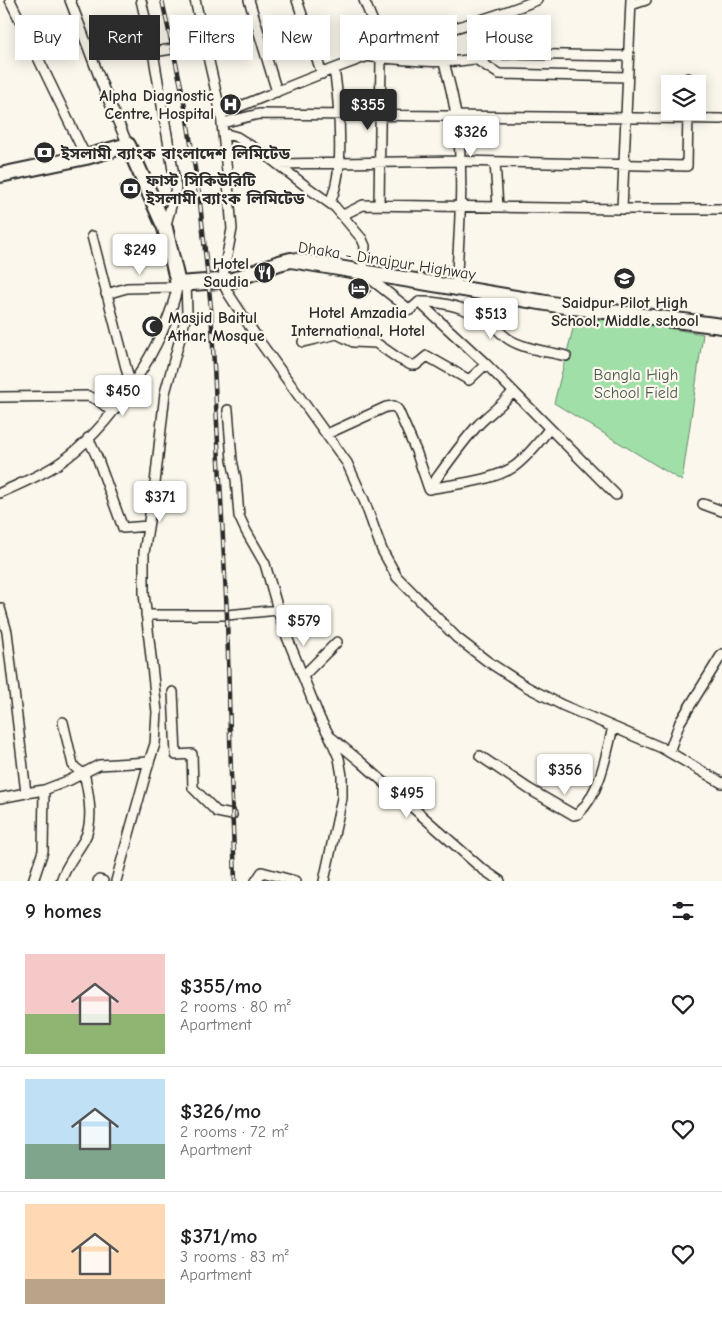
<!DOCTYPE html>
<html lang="en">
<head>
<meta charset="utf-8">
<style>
	body { margin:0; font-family:"Comic Neue","Noto Sans Bengali",sans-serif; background:#f2f2f2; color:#202124; height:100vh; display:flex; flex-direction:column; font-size:19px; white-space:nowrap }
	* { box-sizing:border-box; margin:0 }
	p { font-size:16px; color:#757577 }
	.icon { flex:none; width:28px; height:28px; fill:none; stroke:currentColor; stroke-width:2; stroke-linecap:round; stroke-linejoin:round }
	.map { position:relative; height:881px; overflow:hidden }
	.details { display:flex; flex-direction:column; background:#fff; flex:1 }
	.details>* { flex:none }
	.hud { position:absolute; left:15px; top:15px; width:692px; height:45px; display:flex; gap:10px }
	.controls { position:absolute; left:661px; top:75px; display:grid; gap:10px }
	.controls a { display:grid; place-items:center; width:45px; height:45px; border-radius:0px; background:#fff; box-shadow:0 2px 12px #0003; font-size:25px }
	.price { position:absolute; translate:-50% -42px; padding:0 11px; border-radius:5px; background:#fff; color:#222; font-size:16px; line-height:32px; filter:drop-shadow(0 1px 2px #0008) }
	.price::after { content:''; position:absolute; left:50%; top:30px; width:15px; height:11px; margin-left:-8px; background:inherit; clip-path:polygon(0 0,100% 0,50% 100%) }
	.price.current { background:#2b2b2b; color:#fff }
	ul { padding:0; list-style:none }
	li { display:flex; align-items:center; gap:15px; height:125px; padding:0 25px }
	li+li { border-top:1px solid #e0e0e0 }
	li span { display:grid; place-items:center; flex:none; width:140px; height:100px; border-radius:0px; color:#555 }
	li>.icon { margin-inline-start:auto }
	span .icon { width:60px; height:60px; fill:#fffc; stroke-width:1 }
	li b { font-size:21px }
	h2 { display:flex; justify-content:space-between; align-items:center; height:60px; padding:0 25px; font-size:21px }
	.tag { padding:0 18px; border-radius:0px; background:#fff; box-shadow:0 2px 12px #0003; font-size:18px; line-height:45px }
	.tag.current { background:#2b2b2b; color:#fff }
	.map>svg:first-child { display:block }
	.green { fill:#a0e0a8; stroke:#66866a }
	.building { fill:#f4c3a5; stroke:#2b2b2b }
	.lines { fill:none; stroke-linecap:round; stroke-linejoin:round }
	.minor-casing { stroke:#2b2b2b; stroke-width:12 }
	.highway-casing { stroke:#2b2b2b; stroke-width:18 }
	.minor { stroke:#fbf7ec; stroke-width:9 }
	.highway { stroke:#fbf7ec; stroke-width:14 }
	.rail-casing { stroke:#2b2b2b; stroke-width:4.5 }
	.rail { stroke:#fbf7ec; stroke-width:2.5; stroke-dasharray:8; stroke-linecap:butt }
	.labels { text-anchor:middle; stroke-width:4.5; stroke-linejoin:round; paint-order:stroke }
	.poi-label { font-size:16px; font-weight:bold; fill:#2b2b2b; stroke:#fbf7ec; text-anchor:start }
	.street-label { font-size:16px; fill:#2b2b2b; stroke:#fbf7ec }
	.park-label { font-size:16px; fill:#48584a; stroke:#fbf7ec }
</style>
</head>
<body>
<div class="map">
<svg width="722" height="881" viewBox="0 0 722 881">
	<rect width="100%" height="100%" fill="#fbf7ec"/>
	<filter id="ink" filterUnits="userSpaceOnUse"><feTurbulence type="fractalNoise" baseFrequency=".02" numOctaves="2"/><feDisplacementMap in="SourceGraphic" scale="10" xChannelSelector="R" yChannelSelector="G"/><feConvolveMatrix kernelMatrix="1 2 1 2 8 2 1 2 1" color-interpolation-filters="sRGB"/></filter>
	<g filter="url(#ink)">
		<!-- green -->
		<path class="green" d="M577 313 703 334 682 481 554 403Z"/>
		<!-- building -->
		<path class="building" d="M134 180 139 192 126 198 120 186Z
			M360 282 364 286 365 285 371 291 362 299 353 287Z"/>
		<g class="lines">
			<defs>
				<path id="minor" d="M10 0 86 157
					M70 0 105 92 128 145
					M141 0 153 52 176 188 165 228
					M195 0 221 114 227 172 232 229 222 281 228 293 260 342 347 463 364 500 382 550 397 577 457 638 487 661 527 687 562 705 662 748 722 783
					M249 0 277 92
					M297 0 322 74
					M364 0 385 51
					M631 5 646 0
					M435 34C444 61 452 88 456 116 465 173 459 232 456 289
					M153 52 179 48
					M372 57C414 60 455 67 495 54L628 56
					M477 60 499 74 627 77
					M688 78V84
					M221 114C284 89 346 62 410 42 453 28 496 17 537 0
					M222 123 259 114 722 119
					M223 133 237 137 267 156 307 187 335 207 362 239 365 246 363 273 410 310 419 302 486 364 616 495
					M495 162 498 207
					M278 164 460 161 687 166 688 111
					M330 203C342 174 340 146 339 116 338 100 337 85 334 70
					M379 205 381 58
					M622 209 631 0
					M343 215 363 205 622 209H722
					M92 236 131 387
					M106 294 127 288 177 287
					M419 302C442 301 466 308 486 320 495 325 501 335 510 340 524 349 550 352 566 356
					M303 342 337 334 353 342 376 343 399 359 411 365H416L427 356 469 380 486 364
					M0 397 88 396 98 400 112 412
					M228 410 232 460 236 479 239 516 246 531 265 564 283 627 320 719 330 737 339 758 342 776V798L324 881
					M327 434 386 407 394 406 398 410 416 451 429 489C454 484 494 481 515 466 528 456 539 442 549 429
					M88 438 97 457 123 528 148 526
					M429 489C445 467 461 443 479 424 490 413 503 404 513 392
					M0 493C19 484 40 476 58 464 110 430 166 344 178 284
					M703 504 722 511
					M0 608 7 632 26 793 44 790 43 851 33 881
					M146 615H227L278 610
					M303 676 337 642
					M173 692 176 755 192 754 193 788 217 812 232 815
					M332 738 361 762 481 868 500 881
					M669 752 680 722 722 654
					M480 756 529 789 574 815 578 814C600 793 606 756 613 727
					M149 762 155 744 157 712 144 593V553L155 483 165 393 187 313 186 283
					M44 790 70 780 99 765 149 762 116 881
					M0 798 26 793
					M61 881C66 865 76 854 84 840 94 823 89 796 85 777 82 771 76 770 73 765L63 722
					M98 881 99 880 103 881
					M256 881 262 872 295 881"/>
				<path id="highway" d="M0 175 86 157 128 145 165 228 178 284 233 280 279 263 291 260 558 305 722 326"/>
			</defs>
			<!-- minor casing -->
			<use href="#minor" class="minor-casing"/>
			<!-- highway casing -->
			<use href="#highway" class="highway-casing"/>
			<!-- minor -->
			<use href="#minor" class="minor"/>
			<!-- highway -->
			<use href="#highway" class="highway"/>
			<defs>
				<path id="rail" d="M162 0 183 95 199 193 211 308 227 615 231 774 235 881"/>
			</defs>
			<!-- rail casing -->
			<use href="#rail" class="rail-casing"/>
			<!-- rail -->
			<use href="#rail" class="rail"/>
		</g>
	</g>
	<!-- icons -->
	<defs>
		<symbol id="hospital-disc" viewBox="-11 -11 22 22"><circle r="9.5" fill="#2b2b2b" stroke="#fbf7ec"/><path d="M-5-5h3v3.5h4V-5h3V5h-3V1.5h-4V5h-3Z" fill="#fff"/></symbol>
		<symbol id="bank-disc" viewBox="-11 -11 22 22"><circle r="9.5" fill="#2b2b2b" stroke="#fbf7ec"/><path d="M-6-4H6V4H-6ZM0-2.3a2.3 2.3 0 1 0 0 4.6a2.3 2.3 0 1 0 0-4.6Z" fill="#fff"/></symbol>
		<symbol id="restaurant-disc" viewBox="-11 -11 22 22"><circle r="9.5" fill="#2b2b2b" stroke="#fbf7ec"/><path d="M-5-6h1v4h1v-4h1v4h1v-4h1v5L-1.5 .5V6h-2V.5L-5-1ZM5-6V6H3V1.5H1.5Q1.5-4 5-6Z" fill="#fff"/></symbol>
		<symbol id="school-disc" viewBox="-11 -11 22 22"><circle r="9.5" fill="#2b2b2b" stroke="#fbf7ec"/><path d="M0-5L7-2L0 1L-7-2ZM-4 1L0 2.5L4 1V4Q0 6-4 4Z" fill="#fff"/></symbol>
		<symbol id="hotel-disc" viewBox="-11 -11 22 22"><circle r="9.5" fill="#2b2b2b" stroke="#fbf7ec"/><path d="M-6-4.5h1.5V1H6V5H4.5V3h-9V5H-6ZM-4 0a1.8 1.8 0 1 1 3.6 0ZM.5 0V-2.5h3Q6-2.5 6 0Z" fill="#fff"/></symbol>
		<symbol id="mosque-disc" viewBox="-11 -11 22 22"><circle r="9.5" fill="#2b2b2b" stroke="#fbf7ec"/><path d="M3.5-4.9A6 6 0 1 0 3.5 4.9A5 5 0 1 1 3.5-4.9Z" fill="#fff"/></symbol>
	</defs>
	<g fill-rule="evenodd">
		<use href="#hospital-disc" x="218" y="92" width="25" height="25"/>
		<use href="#bank-disc" x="32" y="140" width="25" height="25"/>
		<use href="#bank-disc" x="118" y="176" width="25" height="25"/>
		<use href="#restaurant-disc" x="252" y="260" width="25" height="25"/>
		<use href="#school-disc" x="612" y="266" width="25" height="25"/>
		<use href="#hotel-disc" x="346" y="276" width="25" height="25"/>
		<use href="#mosque-disc" x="140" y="314" width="25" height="25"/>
	</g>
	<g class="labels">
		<!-- poi labels -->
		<g class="poi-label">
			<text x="214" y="101" text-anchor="end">Alpha Diagnostic<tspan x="214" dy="18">Centre, Hospital</tspan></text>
			<text x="61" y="159">ইসলামী ব্যাংক বাংলাদেশ লিমিটেড</text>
			<text x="146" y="186">ফাস্ট সিকিউরিটি<tspan x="146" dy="18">ইসলামী ব্যাংক লিমিটেড</tspan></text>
			<text x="249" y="269" text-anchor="end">Hotel<tspan x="249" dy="18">Saudia</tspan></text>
			<text x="625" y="308" text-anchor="middle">Saidpur Pilot High<tspan x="625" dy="18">School, Middle school</tspan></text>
			<text x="358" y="318" text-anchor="middle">Hotel Amzadia<tspan x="358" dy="18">International, Hotel</tspan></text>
			<text x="168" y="323">Masjid Baitul<tspan x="168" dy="18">Athar, Mosque</tspan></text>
		</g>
		<!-- street labels -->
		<g class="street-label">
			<text transform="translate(387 260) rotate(9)" y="6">Dhaka - Dinajpur Highway</text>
		</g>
		<!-- park labels -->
		<g class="park-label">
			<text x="636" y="380">Bangla High<tspan x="636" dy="18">School Field</tspan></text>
		</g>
	</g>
</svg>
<div class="controls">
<a><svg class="icon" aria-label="layers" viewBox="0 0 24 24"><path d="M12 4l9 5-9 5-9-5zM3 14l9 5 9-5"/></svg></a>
</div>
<b class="price current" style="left:368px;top:131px">$355</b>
<b class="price" style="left:471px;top:158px">$326</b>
<b class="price" style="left:140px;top:276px">$249</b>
<b class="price" style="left:491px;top:340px">$513</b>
<b class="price" style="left:123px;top:417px">$450</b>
<b class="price" style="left:160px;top:523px">$371</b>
<b class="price" style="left:304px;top:647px">$579</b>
<b class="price" style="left:565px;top:796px">$356</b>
<b class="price" style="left:407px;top:819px">$495</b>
<div class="hud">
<a class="tag">Buy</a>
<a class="tag current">Rent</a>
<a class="tag">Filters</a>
<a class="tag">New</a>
<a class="tag">Apartment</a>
<a class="tag">House</a>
</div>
</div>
<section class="details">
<h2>9 homes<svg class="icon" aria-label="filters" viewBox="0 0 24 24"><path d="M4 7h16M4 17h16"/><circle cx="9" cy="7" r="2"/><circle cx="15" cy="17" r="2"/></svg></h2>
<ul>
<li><span style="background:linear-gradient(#f6c9c9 60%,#8fb573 0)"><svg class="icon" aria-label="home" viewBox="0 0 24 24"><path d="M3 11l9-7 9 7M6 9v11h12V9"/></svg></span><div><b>$355/mo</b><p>2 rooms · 80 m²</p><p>Apartment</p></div><svg class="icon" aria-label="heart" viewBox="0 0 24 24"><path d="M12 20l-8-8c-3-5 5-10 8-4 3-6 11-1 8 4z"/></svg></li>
<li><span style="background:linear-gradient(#bfe0f5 65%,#7fa58c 0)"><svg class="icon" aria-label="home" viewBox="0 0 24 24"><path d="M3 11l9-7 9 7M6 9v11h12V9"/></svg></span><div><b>$326/mo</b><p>2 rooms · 72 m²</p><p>Apartment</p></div><svg class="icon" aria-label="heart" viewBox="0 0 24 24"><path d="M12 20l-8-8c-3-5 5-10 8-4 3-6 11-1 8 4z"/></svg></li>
<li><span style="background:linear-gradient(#ffd9b3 75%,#b9a48a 0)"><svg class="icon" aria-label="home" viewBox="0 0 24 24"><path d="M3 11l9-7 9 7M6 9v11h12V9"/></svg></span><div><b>$371/mo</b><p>3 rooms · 83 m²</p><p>Apartment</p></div><svg class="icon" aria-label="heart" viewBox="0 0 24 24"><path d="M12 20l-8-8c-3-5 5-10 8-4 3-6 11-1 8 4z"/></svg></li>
</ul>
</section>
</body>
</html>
